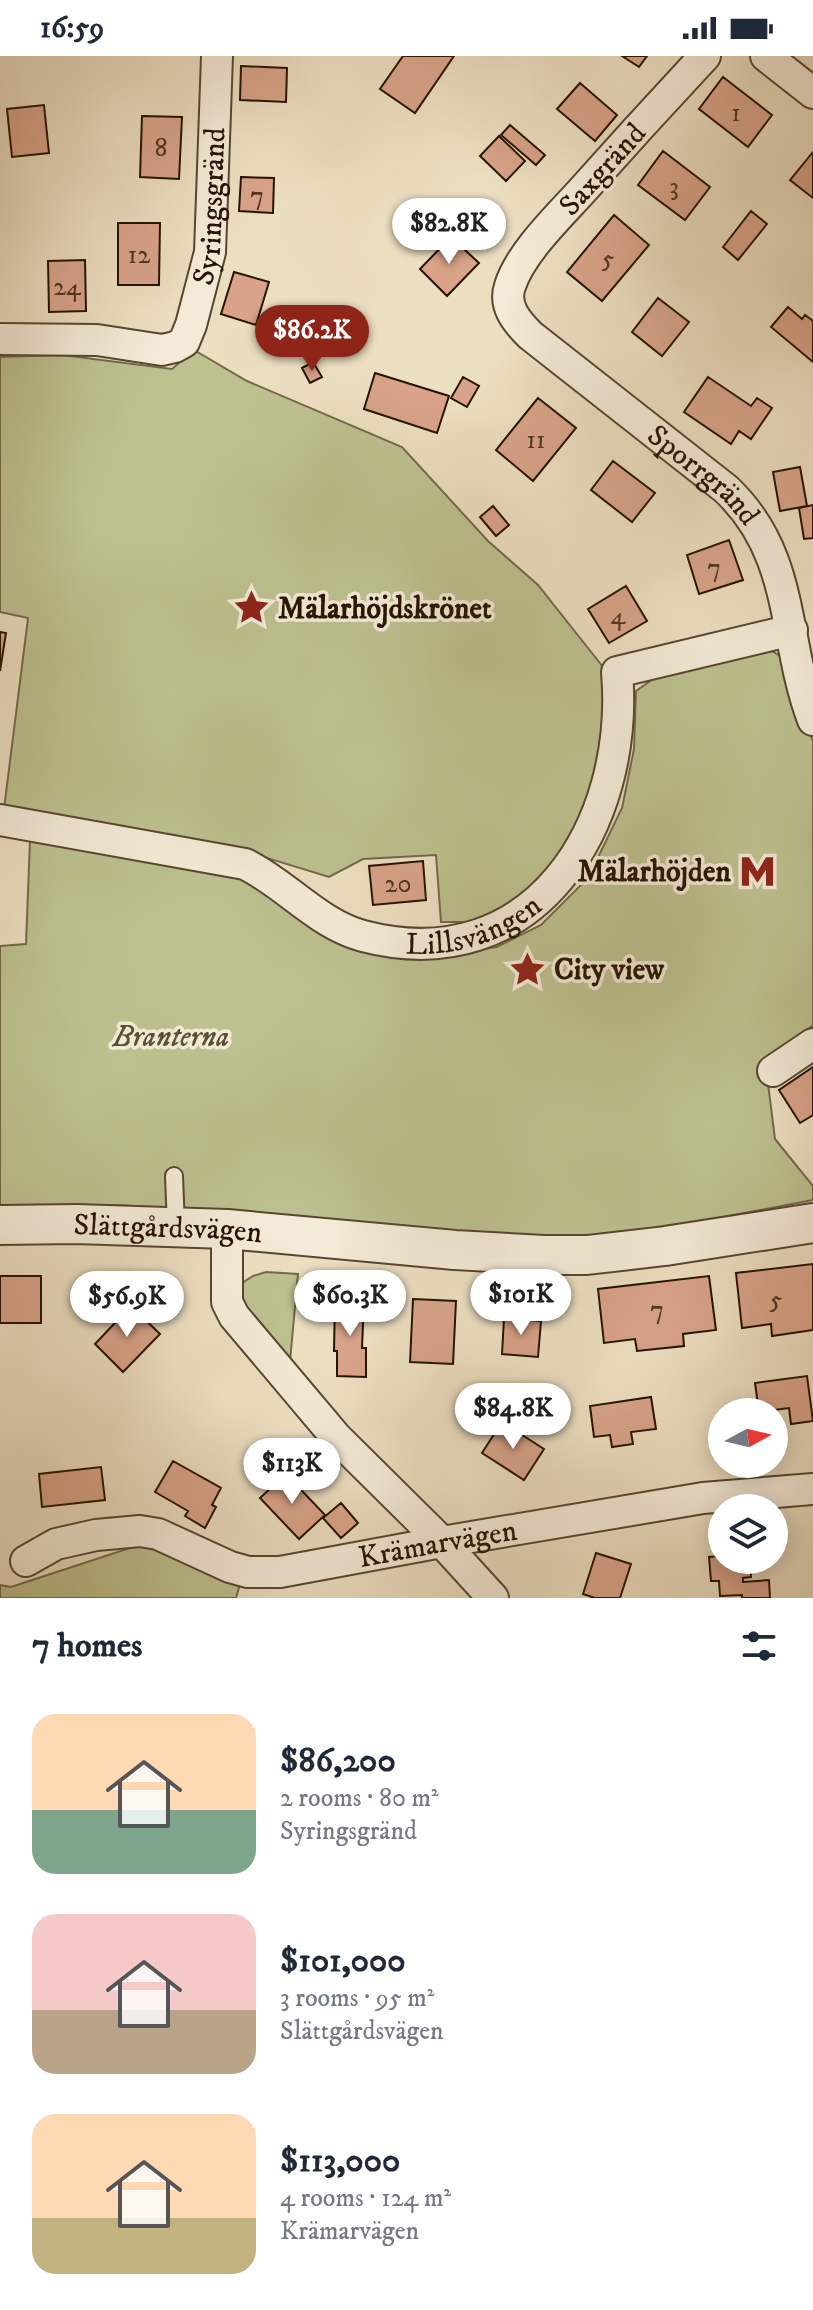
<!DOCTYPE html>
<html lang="en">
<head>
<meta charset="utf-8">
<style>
	body { margin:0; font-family:"IM FELL DW Pica",serif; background:#f2f2f3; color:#1f2937; height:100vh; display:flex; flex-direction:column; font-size:30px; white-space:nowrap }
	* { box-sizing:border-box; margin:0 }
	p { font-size:26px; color:#747a83 }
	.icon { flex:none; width:44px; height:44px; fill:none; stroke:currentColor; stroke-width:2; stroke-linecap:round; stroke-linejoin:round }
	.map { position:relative; height:1542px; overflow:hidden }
	.panel { display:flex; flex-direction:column; background:#fff; flex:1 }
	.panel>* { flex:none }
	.needle { width:52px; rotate:82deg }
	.tools { position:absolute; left:708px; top:1342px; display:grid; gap:16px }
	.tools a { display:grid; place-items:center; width:80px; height:80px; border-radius:50%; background:#fff; box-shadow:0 4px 20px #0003; font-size:40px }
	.price { position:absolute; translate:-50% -68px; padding:0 18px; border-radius:28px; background:#fff; color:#222; font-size:26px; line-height:52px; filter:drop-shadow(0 2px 4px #0008) }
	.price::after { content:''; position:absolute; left:50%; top:48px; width:24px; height:18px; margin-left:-12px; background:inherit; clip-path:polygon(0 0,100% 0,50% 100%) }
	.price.on { background:#8f2418; color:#fff }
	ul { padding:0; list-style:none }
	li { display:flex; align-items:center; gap:24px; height:200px; padding:0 32px }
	li span { display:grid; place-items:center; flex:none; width:224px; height:160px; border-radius:24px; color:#555 }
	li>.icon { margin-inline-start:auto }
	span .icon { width:96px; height:96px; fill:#fffc; stroke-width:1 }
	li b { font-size:34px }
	h2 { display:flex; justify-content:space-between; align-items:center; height:96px; padding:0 32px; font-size:34px }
	.status { display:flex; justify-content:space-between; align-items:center; height:56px; padding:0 40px; background:#fff; direction:ltr }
	.status svg { height:22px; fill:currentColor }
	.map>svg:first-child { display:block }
	.green { fill:#bdc08f; stroke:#726a48; stroke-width:2 }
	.building { fill:#d8a389; stroke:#261300; stroke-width:2 }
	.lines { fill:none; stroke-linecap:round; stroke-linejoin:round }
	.service-casing { stroke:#584630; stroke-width:20 }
	.minor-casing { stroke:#584630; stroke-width:34 }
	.tertiary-casing { stroke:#584630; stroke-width:42 }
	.service { stroke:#f3ead7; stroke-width:16 }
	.minor { stroke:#f3ead7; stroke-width:30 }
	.tertiary { stroke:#f3ead7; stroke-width:38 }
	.labels { text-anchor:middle; stroke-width:7; stroke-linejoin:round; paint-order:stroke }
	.number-label { font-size:26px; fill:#523722 }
	.street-label { font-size:30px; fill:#261300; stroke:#f3ead7 }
	.poi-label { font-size:30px; font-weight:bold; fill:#261300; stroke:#f3ead7; text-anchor:start }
	.park-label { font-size:30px; font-style:italic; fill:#5b5032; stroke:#f3ead7 }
</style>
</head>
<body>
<div class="status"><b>16:59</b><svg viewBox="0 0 49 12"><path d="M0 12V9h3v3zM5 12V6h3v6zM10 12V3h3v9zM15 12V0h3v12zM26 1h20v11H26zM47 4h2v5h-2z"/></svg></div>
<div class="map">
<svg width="813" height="1542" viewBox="0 0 813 1542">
	<rect width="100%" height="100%" fill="#ecdec1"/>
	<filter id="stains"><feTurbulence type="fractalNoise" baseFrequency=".0025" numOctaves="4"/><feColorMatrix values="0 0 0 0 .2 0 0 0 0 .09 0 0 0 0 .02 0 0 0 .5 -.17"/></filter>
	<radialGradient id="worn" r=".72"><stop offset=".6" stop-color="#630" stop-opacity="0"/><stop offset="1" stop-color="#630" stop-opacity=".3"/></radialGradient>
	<!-- green -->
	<path class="green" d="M194 294 247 325 402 391 488 485 538 529 607 616 606 701 586 753 548 814 519 843 481 866H441L436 799 363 803 329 821 244 795 4 753 28 562 0 556V301L62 299 172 313Z
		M772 595 787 604 797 649 813 685V969L766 1012 775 1083 813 1130V1144L625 1180 527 1187 243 1158 119 1149H0V890L26 888 30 784 245 821 280 849 329 880 399 900 449 898 497 891 541 869 588 822 622 752 634 693 636 635 656 621Z
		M266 1216 298 1218 290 1305 243 1261 239 1229 253 1220Z
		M148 1486 240 1528 236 1542H0V1529L11 1531Z"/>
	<!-- building -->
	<path class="building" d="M403 0H454L415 57 380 33Z
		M622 0H647L639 11Z
		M241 10 287 12 286 46 240 44Z
		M723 21 772 59 748 91 699 53Z
		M580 27 617 59 595 85 557 53Z
		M44 49 49 97 12 101 7 53Z
		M142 60 182 61 179 123 140 121Z
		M510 69 545 99 536 109 501 79Z
		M499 80 525 105 506 125 480 100Z
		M663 95 710 131 685 164 638 129Z
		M813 96V142L790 124Z
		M241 121 274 122 273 157 239 155Z
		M751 155 767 168 738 204 723 191Z
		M614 159 649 189 602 245 567 216Z
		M118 167H160L159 229H118Z
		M451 181 479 207 447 240 420 213Z
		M85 204 86 255 49 256 48 205Z
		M234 216 269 226 256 269 221 258Z
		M658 242 689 266 662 300 632 276Z
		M788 251 802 263 805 259 813 265V306L771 271Z
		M313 306 322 321 310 327 302 312Z
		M375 317 449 340 437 377 364 353Z
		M463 321 479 330 467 351 451 342Z
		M708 321 751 350 757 342 772 352 751 383 739 375 731 388 684 356Z
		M538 342 576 372 533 425 496 394Z
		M613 405 655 437 632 466 591 434Z
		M800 411 807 450 780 455 773 416Z
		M813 449V482L804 483 799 452Z
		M493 450 509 469 496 480 480 461Z
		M729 484 743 524 699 538 687 499Z
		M626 530 647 565 609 587 588 553Z
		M0 576 6 577 0 615Z
		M423 805 426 844 373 849 369 810Z
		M813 1011V1059L800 1067 779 1034Z
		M813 1208V1274L772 1280 771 1268 742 1272 736 1217Z
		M0 1220H41V1267H0Z
		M709 1220 716 1274 683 1278 684 1290 637 1295 635 1283 604 1287 598 1233Z
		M335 1243 364 1244 362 1292H366V1321L337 1320V1295H334Z
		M413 1243 456 1245 453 1308 410 1306Z
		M131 1250 160 1278 123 1316 95 1288Z
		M504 1262 541 1265 538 1301 502 1298Z
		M807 1320 813 1365 791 1368 789 1352 759 1356 755 1327Z
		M651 1341 656 1373 631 1376 633 1388 612 1391 610 1379 594 1381 590 1350Z
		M502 1366 544 1393 524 1424 482 1397Z
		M173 1405 221 1432 212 1449 216 1451 205 1472 185 1460 188 1455 155 1436Z
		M101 1411 105 1444 42 1451 39 1418Z
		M286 1418 325 1459 299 1483 260 1442Z
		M341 1447 358 1467 341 1482 323 1462Z
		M596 1497 631 1508 620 1542H595L583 1538Z
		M722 1500V1504H750L751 1521 743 1522V1526L769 1524 770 1542H742V1539L720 1540 719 1525H711L709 1501Z"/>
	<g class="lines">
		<defs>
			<path id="service" d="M174 1120 176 1170"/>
			<g id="minor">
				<path id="s1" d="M705 0C663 45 621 91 580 137 557 162 520 198 510 230 503 250 517 266 530 279L726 433C796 499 782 582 813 664"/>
				<path d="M766 0 813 37"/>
				<path id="s2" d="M0 283 97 284 162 294 175 291 184 286 191 269 210 196 217 0"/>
				<path id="s3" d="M0 764 245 808C286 828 318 868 363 880 535 925 630 768 617 616L792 574"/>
				<path d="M773 1015 813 988"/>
				<path d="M227 1173V1246L234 1260 336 1381 442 1486 493 1542"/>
				<path id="s4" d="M26 1505 56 1488 96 1479 140 1475 158 1478 230 1511 248 1516H280L442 1486 703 1442 813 1433"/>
			</g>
			<g id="tertiary">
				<path id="s5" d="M0 1169 76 1168 227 1173 455 1194 544 1199H587L665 1190 813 1167"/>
			</g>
		</defs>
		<!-- service casing -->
		<use href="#service" class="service-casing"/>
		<!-- minor casing -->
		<use href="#minor" class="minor-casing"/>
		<!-- tertiary casing -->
		<use href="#tertiary" class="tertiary-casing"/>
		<!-- service -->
		<use href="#service" class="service"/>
		<!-- minor -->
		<use href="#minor" class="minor"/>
		<!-- tertiary -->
		<use href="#tertiary" class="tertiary"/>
	</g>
	<!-- icons -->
	<defs>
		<symbol id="sight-bare" viewBox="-9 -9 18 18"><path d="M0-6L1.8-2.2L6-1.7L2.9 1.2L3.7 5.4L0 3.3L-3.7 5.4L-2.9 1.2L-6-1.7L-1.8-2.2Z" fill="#8f2418" stroke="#f3ead7" stroke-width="2.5" paint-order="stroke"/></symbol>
		<symbol id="metro-bare" viewBox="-9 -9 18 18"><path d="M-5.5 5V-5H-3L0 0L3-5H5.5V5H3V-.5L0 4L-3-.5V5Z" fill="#8f2418" stroke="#f3ead7" stroke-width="2.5" paint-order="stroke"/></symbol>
	</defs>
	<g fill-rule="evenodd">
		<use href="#sight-bare" x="226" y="526" width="51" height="51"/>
		<use href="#metro-bare" x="732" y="790" width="51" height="51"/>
		<use href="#sight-bare" x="502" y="888" width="51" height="51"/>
	</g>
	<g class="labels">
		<!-- number labels -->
		<g class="number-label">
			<text x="736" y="65">1</text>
			<text x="161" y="100">8</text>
			<text x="674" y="139">3</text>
			<text x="257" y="148">7</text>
			<text x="139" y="207">12</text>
			<text x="608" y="211">5</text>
			<text x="67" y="239">24</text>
			<text x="536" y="392">11</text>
			<text x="714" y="520">7</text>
			<text x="618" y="568">4</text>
			<text x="398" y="836">20</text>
			<text x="776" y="1252">5</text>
			<text x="657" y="1262">7</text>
		</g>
		<!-- street labels -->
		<g class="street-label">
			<text transform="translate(602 113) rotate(-48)" y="10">Saxgränd</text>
			<text dy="10" stroke="none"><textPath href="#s2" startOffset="326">Syringsgränd</textPath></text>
			<text dy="10" stroke="none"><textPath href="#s1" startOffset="582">Sporrgränd</textPath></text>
			<text dy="10" stroke="none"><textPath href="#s3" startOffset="502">Lillsvängen</textPath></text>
			<text dy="10" stroke="none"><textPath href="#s5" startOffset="168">Slättgårdsvägen</textPath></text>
			<text dy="10" stroke="none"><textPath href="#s4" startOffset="428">Krämarvägen</textPath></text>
		</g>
		<!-- poi labels -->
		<g class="poi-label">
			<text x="278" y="562">Mälarhöjdskrönet</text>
			<text x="731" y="825" text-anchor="end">Mälarhöjden</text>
			<text x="554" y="923">City view</text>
		</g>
		<!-- park labels -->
		<g class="park-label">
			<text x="171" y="990">Branterna</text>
		</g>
	</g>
	<rect width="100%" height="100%" filter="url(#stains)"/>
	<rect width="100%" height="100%" fill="url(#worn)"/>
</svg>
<div class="tools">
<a><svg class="needle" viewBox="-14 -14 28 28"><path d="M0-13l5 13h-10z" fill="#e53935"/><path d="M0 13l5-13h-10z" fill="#747a83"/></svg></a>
<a><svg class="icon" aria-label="layers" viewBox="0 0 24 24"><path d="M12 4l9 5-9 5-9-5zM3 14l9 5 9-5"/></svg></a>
</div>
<b class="price" style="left:449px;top:210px">$82.8K</b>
<b class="price on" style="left:312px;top:317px">$86.2K</b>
<b class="price" style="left:521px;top:1281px">$101K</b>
<b class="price" style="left:350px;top:1282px">$60.3K</b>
<b class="price" style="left:127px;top:1283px">$56.9K</b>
<b class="price" style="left:513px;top:1395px">$84.8K</b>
<b class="price" style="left:292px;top:1450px">$113K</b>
</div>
<section class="panel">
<h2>7 homes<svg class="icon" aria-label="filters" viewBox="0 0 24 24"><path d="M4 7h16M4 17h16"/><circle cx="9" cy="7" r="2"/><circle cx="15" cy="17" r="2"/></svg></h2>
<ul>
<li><span style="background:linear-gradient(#ffd9b3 60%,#7fa58c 0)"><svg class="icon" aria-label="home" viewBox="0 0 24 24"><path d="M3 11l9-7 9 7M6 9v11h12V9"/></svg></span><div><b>$86,200</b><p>2 rooms · 80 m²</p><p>Syringsgränd</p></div></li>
<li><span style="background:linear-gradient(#f6c9c9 60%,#b9a48a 0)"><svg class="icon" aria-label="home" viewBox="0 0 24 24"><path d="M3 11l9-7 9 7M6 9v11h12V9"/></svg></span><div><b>$101,000</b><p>3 rooms · 95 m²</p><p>Slättgårdsvägen</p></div></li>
<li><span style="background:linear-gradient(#ffd9b3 65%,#c2b280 0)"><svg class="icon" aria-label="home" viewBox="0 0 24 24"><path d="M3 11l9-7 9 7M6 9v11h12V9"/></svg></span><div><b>$113,000</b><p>4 rooms · 124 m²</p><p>Krämarvägen</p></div></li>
</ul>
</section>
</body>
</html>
